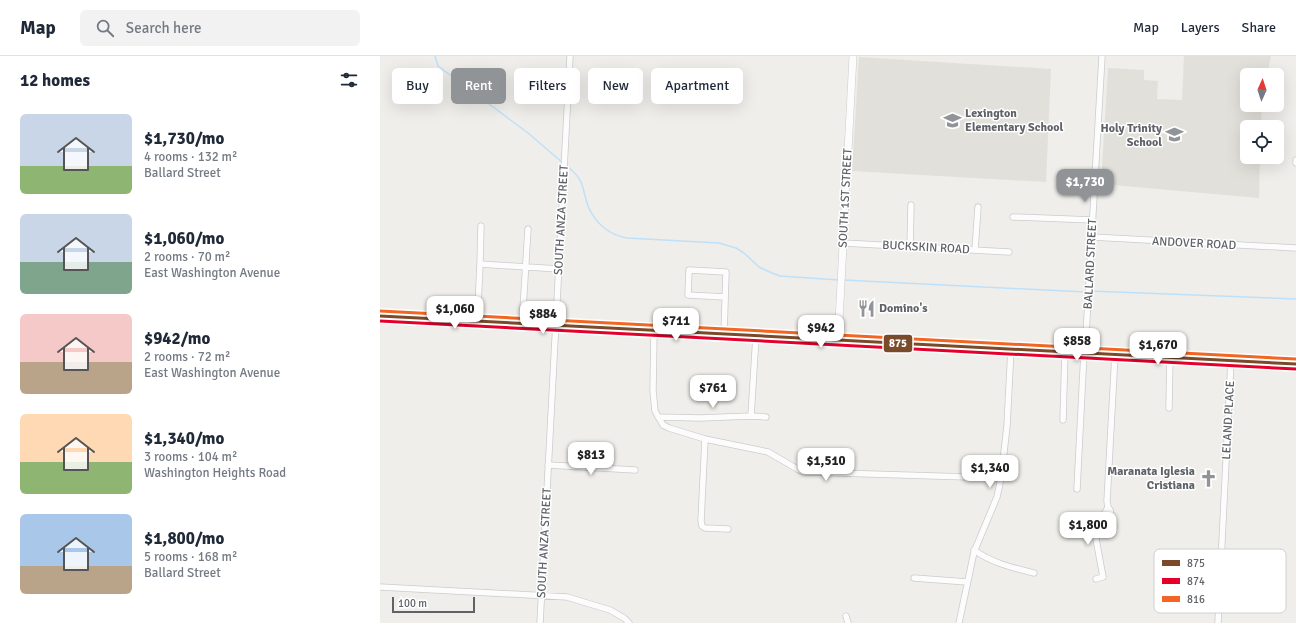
<!DOCTYPE html>
<html lang="en">
<head>
<meta charset="utf-8">
<style>
	body { margin:0; font-family:Signika,sans-serif; background:#f2f2f3; color:#1f2937; height:100vh; display:flex; flex-direction:column; font-size:15px; white-space:nowrap }
	* { box-sizing:border-box; margin:0 }
	p { font-size:13px; color:#747a83 }
	.icon { flex:none; width:22px; height:22px; fill:none; stroke:currentColor; stroke-width:2; stroke-linecap:round; stroke-linejoin:round }
	.map { position:relative; flex:1; overflow:hidden }
	.drawer { display:flex; flex-direction:column; background:#fff; width:380px }
	.drawer>* { flex:none }
	.guide { position:absolute; left:12px; top:12px; width:380px; height:36px; display:flex; gap:8px }
	.needle { width:26px; rotate:3deg }
	.controls { position:absolute; left:860px; top:12px; display:grid; gap:8px }
	.controls a { display:grid; place-items:center; width:44px; height:44px; border-radius:6px; background:#fff; box-shadow:0 4px 16px #0002; font-size:20px }
	.scale { position:absolute; left:12px; bottom:10px; width:83px; box-sizing:border-box; padding-left:4px; border:2px solid #5f6368; border-top:0; font-size:11px; line-height:14px; white-space:nowrap; color:#5f6368; -webkit-text-stroke:3px #fff; paint-order:stroke }
	.price { position:absolute; translate:-50% -34px; padding:0 9px; border-radius:8px; background:#fff; color:#222; font-size:13px; line-height:26px; filter:drop-shadow(0 1px 2px #0008) }
	.price::after { content:''; position:absolute; left:50%; top:24px; width:12px; height:9px; margin-left:-6px; background:inherit; clip-path:polygon(0 0,100% 0,50% 100%) }
	.price.selected { background:#919496; color:#fff }
	ul { padding:0; list-style:none }
	li { display:flex; align-items:center; gap:12px; height:100px; padding:0 20px }
	li span { display:grid; place-items:center; flex:none; width:112px; height:80px; border-radius:6px; color:#555 }
	li>.icon { margin-inline-start:auto }
	span .icon { width:48px; height:48px; fill:#fffc; stroke-width:1 }
	li b { font-size:17px }
	h2 { display:flex; justify-content:space-between; align-items:center; height:48px; padding:0 20px; font-size:17px }
	.pill { padding:0 14px; border-radius:6px; background:#fff; box-shadow:0 4px 16px #0002; font-size:14px; line-height:36px }
	.pill.selected { background:#919496; color:#fff }
	header { display:flex; align-items:center; gap:24px; box-sizing:border-box; height:56px; padding:0 20px; background:#fff; border-bottom:1px solid #e0e1e3 }
	header strong { font-size:19px }
	nav { display:flex; gap:22px; margin-inline-start:auto; font-size:14px }
	.search { width:280px; height:36px; background:#f2f2f3; display:flex; align-items:center; gap:10px; box-sizing:border-box; padding:0 14px; border-radius:6px; color:#747a83; font-size:15px }
	main { display:flex; flex:1; min-height:0 }
	.map>svg:first-child { display:block }
	.education { fill:#e2e0da }
	.lines { fill:none; stroke-linecap:round; stroke-linejoin:round }
	.stream { stroke:#bfe0f9; stroke-width:1.5 }
	.minor-casing { stroke:#cbcccc; stroke-width:7 }
	.tertiary-casing { stroke:#cbcccc; stroke-width:8 }
	.secondary-casing { stroke:#cacacb; stroke-width:10 }
	.minor { stroke:#fdfcfc; stroke-width:5.5 }
	.tertiary { stroke:#fdfcfc; stroke-width:7 }
	.secondary { stroke:#fdfcfc; stroke-width:8 }
	.bus-1-casing { stroke:#fff; stroke-width:6 }
	.bus-2-casing { stroke:#fff; stroke-width:6 }
	.bus-3-casing { stroke:#fff; stroke-width:6 }
	.bus-1 { stroke:#7a4b2a; stroke-width:3 }
	.bus-2 { stroke:#e4002b; stroke-width:3 }
	.bus-3 { stroke:#f26522; stroke-width:3 }
	.labels { text-anchor:middle; stroke-width:3; stroke-linejoin:round; paint-order:stroke }
	.poi-label { font-size:12px; font-weight:bold; fill:#5f6368; stroke:#fff; text-anchor:start }
	.street-label { font-size:12px; fill:#5f6368; stroke:#fff }
	.key { fill:#fff; stroke:#cfd0d2; stroke-width:1 }
	.key-label { font-size:11px; fill:#5f6368 }
	.line-badge { stroke:#fff; stroke-width:1.5 }
	.badge-label { font-size:11px; text-anchor:middle; font-weight:bold; fill:#fff }
</style>
</head>
<body>
<header>
<strong>Map</strong>
<div class="search"><svg class="icon" aria-label="search" viewBox="0 0 24 24"><circle cx="10" cy="10" r="6"/><path d="M15 15l6 6"/></svg>Search here</div>
<nav><a>Map</a><a>Layers</a><a>Share</a></nav>
</header>
<main>
<section class="drawer">
<h2>12 homes<svg class="icon" aria-label="filters" viewBox="0 0 24 24"><path d="M4 7h16M4 17h16"/><circle cx="9" cy="7" r="2"/><circle cx="15" cy="17" r="2"/></svg></h2>
<ul>
<li><span style="background:linear-gradient(#c9d6e8 65%,#8fb573 0)"><svg class="icon" aria-label="home" viewBox="0 0 24 24"><path d="M3 11l9-7 9 7M6 9v11h12V9"/></svg></span><div><b>$1,730/mo</b><p>4 rooms · 132 m²</p><p>Ballard Street</p></div></li>
<li><span style="background:linear-gradient(#c9d6e8 60%,#7fa58c 0)"><svg class="icon" aria-label="home" viewBox="0 0 24 24"><path d="M3 11l9-7 9 7M6 9v11h12V9"/></svg></span><div><b>$1,060/mo</b><p>2 rooms · 70 m²</p><p>East Washington Avenue</p></div></li>
<li><span style="background:linear-gradient(#f6c9c9 60%,#b9a48a 0)"><svg class="icon" aria-label="home" viewBox="0 0 24 24"><path d="M3 11l9-7 9 7M6 9v11h12V9"/></svg></span><div><b>$942/mo</b><p>2 rooms · 72 m²</p><p>East Washington Avenue</p></div></li>
<li><span style="background:linear-gradient(#ffd9b3 60%,#8fb573 0)"><svg class="icon" aria-label="home" viewBox="0 0 24 24"><path d="M3 11l9-7 9 7M6 9v11h12V9"/></svg></span><div><b>$1,340/mo</b><p>3 rooms · 104 m²</p><p>Washington Heights Road</p></div></li>
<li><span style="background:linear-gradient(#a9c7e8 65%,#b9a48a 0)"><svg class="icon" aria-label="home" viewBox="0 0 24 24"><path d="M3 11l9-7 9 7M6 9v11h12V9"/></svg></span><div><b>$1,800/mo</b><p>5 rooms · 168 m²</p><p>Ballard Street</p></div></li>
</ul>
</section>
<div class="map">
<svg width="916" height="567" viewBox="0 0 916 567">
	<rect width="100%" height="100%" fill="#efeeea"/>
	<!-- education -->
	<path class="education" d="M804 0H891L887 19H867V49H882L881 71H867V101H880L879 142 721 128 728 12 764 14V24L778 25 777 43 802 44Z
		M479 1 671 13 666 126 472 115Z"/>
	<g class="lines">
		<!-- stream -->
		<path class="stream" d="M55 0 58 10 148 77 183 107
			M186 109C192 114 198 119 201 126 204 133 205 142 208 150 215 167 229 179 247 182L339 187 356 192 364 197 379 211 392 217 400 220 459 224
			M464 224 706 236
			M710 235 916 243"/>
		<defs>
			<path id="minor" d="M916 104V107
				M633 161 713 164
				M101 170 100 208 179 213
				M712 181 916 192
				M463 187 629 196
				M530 191 531 149
				M595 194 598 151
				M98 251 100 208
				M143 253 148 173
				M274 275 273 335 275 355 283 369 289 372 325 383 388 396 419 414 424 416 621 422
				M344 278 346 216 309 214 308 239 345 241
				M705 296 722 0
				M789 352 790 301
				M371 360 376 280
				M278 361 320 362 371 360 386 361
				M683 364 685 295
				M325 383 321 465 322 470 325 472 348 473
				M168 409 255 414
				M697 433 704 296
				M734 471 730 454 728 451 727 445 735 298
				M594 494C612 507 633 512 654 517
				M534 522 587 526
				M716 523 723 521 716 483V474L728 451
				M0 531 187 541 230 554 244 562 249 567
				M466 560 468 567
				M160 567 190 0
				M579 567 594 496 617 441 621 422 627 370 631 293
				M838 567 851 304"/>
			<path id="tertiary" d="M458 284 473 0"/>
			<path id="secondary" d="M0 260 916 308"/>
		</defs>
		<!-- minor casing -->
		<use href="#minor" class="minor-casing"/>
		<!-- tertiary casing -->
		<use href="#tertiary" class="tertiary-casing"/>
		<!-- secondary casing -->
		<use href="#secondary" class="secondary-casing"/>
		<!-- minor -->
		<use href="#minor" class="minor"/>
		<!-- tertiary -->
		<use href="#tertiary" class="tertiary"/>
		<!-- secondary -->
		<use href="#secondary" class="secondary"/>
		<defs>
			<path id="bus-1" d="M0 260 916 308"/>
			<path id="bus-2" d="M0 265 916 313"/>
			<path id="bus-3" d="M0 255 916 303"/>
		</defs>
		<!-- bus-1 casing -->
		<use href="#bus-1" class="bus-1-casing"/>
		<!-- bus-2 casing -->
		<use href="#bus-2" class="bus-2-casing"/>
		<!-- bus-3 casing -->
		<use href="#bus-3" class="bus-3-casing"/>
		<!-- bus-1 -->
		<use href="#bus-1" class="bus-1"/>
		<!-- bus-2 -->
		<use href="#bus-2" class="bus-2"/>
		<!-- bus-3 -->
		<use href="#bus-3" class="bus-3"/>
	</g>
	<!-- icons -->
	<defs>
		<symbol id="school-bare" viewBox="-9 -9 18 18"><path d="M0-5L7-2L0 1L-7-2ZM-4 1L0 2.5L4 1V4Q0 6-4 4Z" fill="#919496" stroke="#fff" stroke-width="2.5" paint-order="stroke"/></symbol>
		<symbol id="restaurant-bare" viewBox="-9 -9 18 18"><path d="M-5-6h1v4h1v-4h1v4h1v-4h1v5L-1.5 .5V6h-2V.5L-5-1ZM5-6V6H3V1.5H1.5Q1.5-4 5-6Z" fill="#919496" stroke="#fff" stroke-width="2.5" paint-order="stroke"/></symbol>
		<symbol id="church-bare" viewBox="-9 -9 18 18"><path d="M-1.2-6h2.4v3.5h3.3v2.4h-3.3V6h-2.4V-.1h-3.3v-2.4h3.3Z" fill="#919496" stroke="#fff" stroke-width="2.5" paint-order="stroke"/></symbol>
	</defs>
	<g fill-rule="evenodd">
		<use href="#school-bare" x="560" y="52" width="25" height="25"/>
		<use href="#school-bare" x="782" y="66" width="25" height="25"/>
		<use href="#restaurant-bare" x="474" y="240" width="25" height="25"/>
		<use href="#church-bare" x="816" y="410" width="25" height="25"/>
	</g>
	<g class="labels">
		<!-- poi labels -->
		<g class="poi-label">
			<text x="585" y="61">Lexington<tspan x="585" dy="14">Elementary School</tspan></text>
			<text x="782" y="76" text-anchor="end">Holy Trinity<tspan x="782" dy="14">School</tspan></text>
			<text x="499" y="256">Domino's</text>
			<text x="815" y="419" text-anchor="end">Maranata Iglesia<tspan x="815" dy="14">Cristiana</tspan></text>
		</g>
		<!-- street labels -->
		<g class="street-label">
			<text transform="translate(465 142) rotate(-87)" y="4">SOUTH 1ST STREET</text>
			<text transform="translate(181 164) rotate(-87)" y="4">SOUTH ANZA STREET</text>
			<text transform="translate(814 187) rotate(3)" y="4">ANDOVER ROAD</text>
			<text transform="translate(546 191) rotate(3)" y="4">BUCKSKIN ROAD</text>
			<text transform="translate(710 208) rotate(-87)" y="4">BALLARD STREET</text>
			<text transform="translate(848 364) rotate(-87)" y="4">LELAND PLACE</text>
			<text transform="translate(164 487) rotate(-87)" y="4">SOUTH ANZA STREET</text>
		</g>
	</g>
	<!-- legend -->
	<rect x="774" y="493" width="132" height="64" rx="6" class="key"/>
	<rect x="782" y="504" width="18" height="6" fill="#7a4b2a"/>
	<rect x="782" y="522" width="18" height="6" fill="#e4002b"/>
	<rect x="782" y="540" width="18" height="6" fill="#f26522"/>
	<g class="key-label">
		<text x="807" y="511">875</text>
		<text x="807" y="529">874</text>
		<text x="807" y="547">816</text>
	</g>
	<rect class="line-badge" x="503" y="278" width="30" height="19" rx="4" fill="#7a4b2a"/>
	<g class="badge-label">
		<text x="518" y="291">875</text>
	</g>
</svg>
<div class="controls">
<a><svg class="needle" viewBox="-14 -14 28 28"><path d="M0-13l5 13h-10z" fill="#e53935"/><path d="M0 13l5-13h-10z" fill="#747a83"/></svg></a>
<a><svg class="icon" aria-label="locate" viewBox="0 0 24 24"><circle cx="12" cy="12" r="6"/><path d="M12 2v4M12 18v4M2 12h4M18 12h4"/></svg></a>
</div>
<div class="scale">100 m</div>
<b class="price selected" style="left:705px;top:147px">$1,730</b>
<b class="price" style="left:75px;top:274px">$1,060</b>
<b class="price" style="left:163px;top:279px">$884</b>
<b class="price" style="left:296px;top:286px">$711</b>
<b class="price" style="left:441px;top:293px">$942</b>
<b class="price" style="left:697px;top:306px">$858</b>
<b class="price" style="left:778px;top:310px">$1,670</b>
<b class="price" style="left:333px;top:353px">$761</b>
<b class="price" style="left:211px;top:420px">$813</b>
<b class="price" style="left:446px;top:426px">$1,510</b>
<b class="price" style="left:610px;top:433px">$1,340</b>
<b class="price" style="left:708px;top:490px">$1,800</b>
<div class="guide">
<a class="pill">Buy</a>
<a class="pill selected">Rent</a>
<a class="pill">Filters</a>
<a class="pill">New</a>
<a class="pill">Apartment</a>
</div>
</div>
</main>
</body>
</html>
